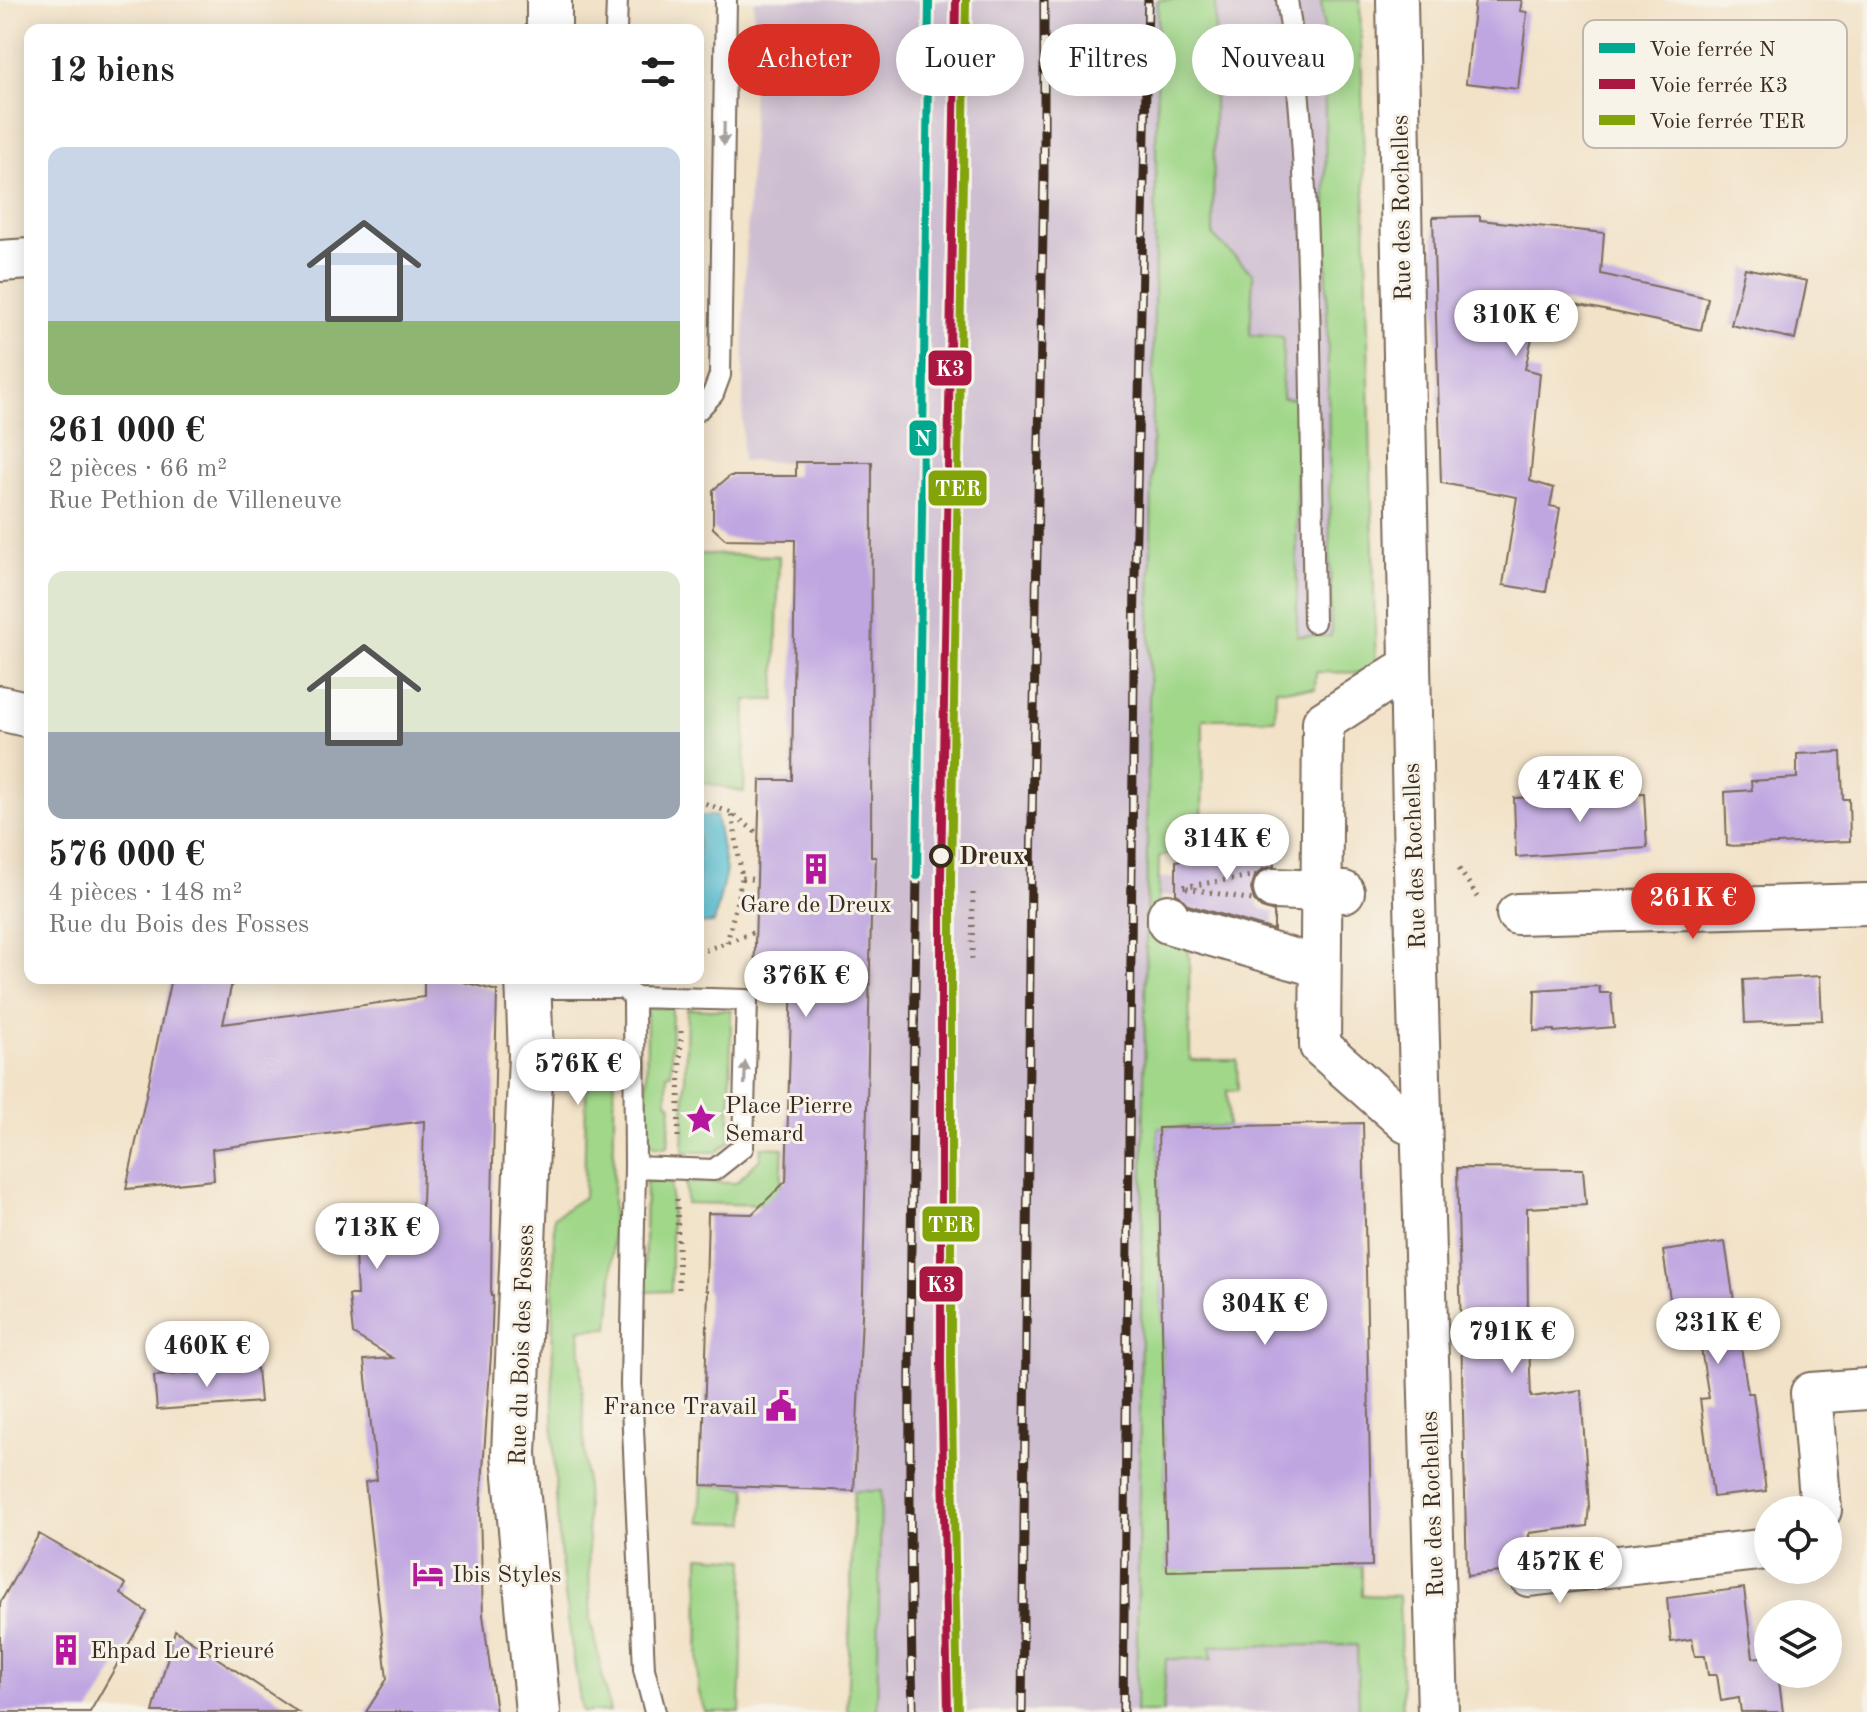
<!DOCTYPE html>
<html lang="fr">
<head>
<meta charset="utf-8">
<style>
	body { margin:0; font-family:"Old Standard TT",serif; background:#f2f2f2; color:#222; height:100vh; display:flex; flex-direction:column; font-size:30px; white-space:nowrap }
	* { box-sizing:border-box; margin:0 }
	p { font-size:26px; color:#767676 }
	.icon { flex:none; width:44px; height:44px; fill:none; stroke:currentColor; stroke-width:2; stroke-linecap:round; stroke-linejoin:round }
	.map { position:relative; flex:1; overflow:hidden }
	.side { position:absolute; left:24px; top:24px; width:680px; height:960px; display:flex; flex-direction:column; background:#fff; border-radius:16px; box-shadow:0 4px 20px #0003 }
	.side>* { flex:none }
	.guide { position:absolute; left:728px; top:24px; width:760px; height:72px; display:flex; gap:16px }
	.buttons { position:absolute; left:1754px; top:1496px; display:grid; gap:16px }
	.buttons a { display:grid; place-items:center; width:88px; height:88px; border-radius:50%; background:#fff; box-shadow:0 4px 20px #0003; font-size:40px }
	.price { position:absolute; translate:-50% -68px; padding:0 18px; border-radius:28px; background:#fff; color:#222; font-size:26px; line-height:52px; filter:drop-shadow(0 2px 4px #0008) }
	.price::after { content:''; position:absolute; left:50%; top:48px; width:24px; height:18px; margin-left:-12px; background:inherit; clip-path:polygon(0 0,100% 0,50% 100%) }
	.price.active { background:#d93025; color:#fff }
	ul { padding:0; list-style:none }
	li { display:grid; align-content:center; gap:16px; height:424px; padding:0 24px }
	li span { display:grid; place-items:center; height:248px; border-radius:16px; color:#555 }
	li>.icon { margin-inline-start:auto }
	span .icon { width:144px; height:144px; fill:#fffc; stroke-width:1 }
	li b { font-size:34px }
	h2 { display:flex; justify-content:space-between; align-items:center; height:96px; padding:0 24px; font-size:34px }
	.chip { padding:0 28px; border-radius:36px; background:#fff; box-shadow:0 4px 20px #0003; font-size:28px; line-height:72px }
	.chip.active { background:#d93025; color:#fff }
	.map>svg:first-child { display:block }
	.industrial { fill:#cebed1 }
	.green { fill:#a0d789; stroke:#6e8054; stroke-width:2 }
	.water { fill:#57bfd4; stroke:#497479; stroke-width:2 }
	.building { fill:#bfa6e1 }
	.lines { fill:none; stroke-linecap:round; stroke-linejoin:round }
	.lane-casing { stroke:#7b6a5a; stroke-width:24 }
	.street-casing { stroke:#7b6a5a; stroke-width:44 }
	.secondary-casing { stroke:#7b6a5a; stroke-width:48 }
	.path { stroke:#7b6a5a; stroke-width:5; stroke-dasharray:2 6; stroke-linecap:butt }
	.lane { stroke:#fff; stroke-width:20 }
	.street { stroke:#fff; stroke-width:40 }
	.secondary { stroke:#fff; stroke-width:44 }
	.rail-casing { stroke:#3b2a1e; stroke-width:9 }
	.rail { stroke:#f7f3e8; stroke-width:6; stroke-dasharray:18; stroke-linecap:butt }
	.rail-1-casing { stroke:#f7f3e8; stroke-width:14 }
	.rail-2-casing { stroke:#f7f3e8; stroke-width:14 }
	.rail-3-casing { stroke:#f7f3e8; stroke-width:14 }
	.rail-1 { stroke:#00a88f; stroke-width:8 }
	.rail-2 { stroke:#aa1743; stroke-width:8 }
	.rail-3 { stroke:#82a408; stroke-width:8 }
	.oneway { fill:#a79f9a }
	.stop-dot { fill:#f7f3e8; stroke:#3b2a1e; stroke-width:4 }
	.labels { text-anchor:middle; stroke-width:6; stroke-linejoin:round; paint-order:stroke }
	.street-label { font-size:24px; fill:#3b2a1e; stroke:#f7f3e8 }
	.stop-label { font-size:24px; font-weight:bold; fill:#3b2a1e; stroke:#f7f3e8; text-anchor:start }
	.poi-label { font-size:24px; fill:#3b2a1e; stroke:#f7f3e8; text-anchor:start }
	.key { fill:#f7f3e8; stroke:#bfb7ab; stroke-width:2 }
	.key-label { font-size:22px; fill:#3b2a1e }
	.line-badge { stroke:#f7f3e8; stroke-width:3 }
	.badge-label { font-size:22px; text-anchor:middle; font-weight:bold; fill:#fff }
</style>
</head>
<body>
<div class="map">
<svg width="1867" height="1712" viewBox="0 0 1867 1712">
	<rect width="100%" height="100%" fill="#f7f3e8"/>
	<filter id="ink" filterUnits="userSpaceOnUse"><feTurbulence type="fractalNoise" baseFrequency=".0125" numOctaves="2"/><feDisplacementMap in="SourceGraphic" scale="16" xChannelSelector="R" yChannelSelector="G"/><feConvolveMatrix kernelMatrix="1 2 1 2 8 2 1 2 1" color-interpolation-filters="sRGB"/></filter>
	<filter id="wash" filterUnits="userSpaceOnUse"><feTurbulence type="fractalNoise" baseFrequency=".006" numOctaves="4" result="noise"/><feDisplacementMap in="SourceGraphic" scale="32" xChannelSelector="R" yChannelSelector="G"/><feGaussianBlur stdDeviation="1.8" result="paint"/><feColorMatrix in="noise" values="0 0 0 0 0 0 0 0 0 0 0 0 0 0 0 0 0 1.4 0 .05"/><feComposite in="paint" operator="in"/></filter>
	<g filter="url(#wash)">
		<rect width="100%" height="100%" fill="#f2e2c8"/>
		<!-- industrial -->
		<path class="industrial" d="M754 0H1360L1376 673 1316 672 1315 689H1276L1275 719H1203L1202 850 1159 856V878H1175L1176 861 1258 856V920L1176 915V896H1159L1158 937 1189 950 1190 1060H1237L1238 1090 1227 1091 1228 1126 1158 1128 1167 1570 1362 1566V1595L1399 1596 1403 1712H847L854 1491 863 1294 706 1290 708 1213 754 1214 785 1195 792 978 754 977 760 779 791 780 795 540 725 539 713 528V490L730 476H796V462L742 461 745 276 752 127Z"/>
		<!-- green -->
		<path class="green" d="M1158 0H1215L1213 236 1253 274 1250 335 1283 337 1282 398 1296 399 1297 636H1331L1324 29 1321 0H1360L1376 673 1316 672 1315 689H1276L1275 719H1203L1202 850 1159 856 1158 937 1172 938 1189 950 1190 1060H1237L1238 1090 1227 1091 1228 1126 1158 1128 1167 1570 1362 1566V1595L1399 1596 1403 1712H1359L1357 1645 1211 1646 1212 1659H1166L1163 1712H1136Z
			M698 554 779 556 775 700H746L744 792 698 781Z
			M647 1008H672L671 1074H667V1101L671 1105 668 1147 654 1146 646 1138Z
			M687 1009 731 1010 730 1141 717 1152H683Z
			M615 1040 612 1293 609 1328 580 1329 591 1621 610 1712H582C569 1634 558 1554 555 1475 551 1389 553 1303 554 1217L584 1197 587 1041Z
			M761 1147 783 1148 781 1187 771 1205 686 1203V1182L736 1183 760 1159Z
			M646 1181H671V1291L644 1292Z
			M702 1485 747 1488 746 1523 700 1522Z
			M854 1491H881L877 1712H847Z
			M699 1556 745 1559 740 1712H705L698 1689Z"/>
		<!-- water -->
		<path class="water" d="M698 816H716L726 871 714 923 698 924Z"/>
		<g id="blocks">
			<!-- building -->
			<path class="building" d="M1475 0H1522L1520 11 1527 12 1518 89 1466 83Z
				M1480 216V220L1604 233 1601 274 1708 298 1701 330 1541 297 1525 369 1540 373 1530 481 1554 488 1550 506 1560 508 1546 592 1503 585 1517 497 1441 483 1433 217Z
				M1745 268 1807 281 1795 339 1731 325Z
				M796 462H872L871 857H876L874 917H871L863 1293 854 1491 702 1485 708 1290H706L708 1213 752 1214 786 1181 792 978 754 977 760 780H792L795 540 725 539 713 528V490L730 476H796Z
				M1841 752 1843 799H1849L1850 841 1727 846 1725 792 1752 790 1751 781 1797 778V754Z
				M1644 793 1647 848 1516 857 1514 798Z
				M1274 839V866L1263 869 1255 876 1251 889 1254 900 1261 908 1274 912V930L1188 905 1180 896 1176 894V861Z
				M1820 976 1822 1020 1745 1023 1743 980Z
				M171 978H233L223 1024 424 997V978H449L497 991 492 1205 491 1296H493L491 1354 480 1513 483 1615 496 1712H366L387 1679 365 1482 377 1480 364 1360 393 1358 353 1334 349 1295H357L355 1253 421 1250 424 1121 212 1149 214 1180 126 1189Z
				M1599 986 1600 993H1611L1614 1027 1554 1032V1030L1534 1031 1535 990Z
				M1363 1123 1372 1566 1167 1571 1158 1128Z
				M1457 1168 1583 1169 1586 1205 1527 1208 1528 1319 1531 1397 1581 1390 1589 1506 1587 1526 1529 1533V1553L1515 1558 1508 1566 1507 1571 1467 1576Z
				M1725 1242 1748 1393H1753L1766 1491 1713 1497 1700 1399 1709 1398 1697 1324 1674 1327 1663 1251Z
				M257 1368 260 1402 157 1410 154 1376Z
				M39 1534 126 1584 121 1594 147 1612 90 1712H0V1603Z
				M1744 1588 1753 1658 1768 1656V1674H1778L1783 1712H1741L1739 1698 1721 1701 1717 1675H1708L1705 1656H1695L1692 1639 1671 1642 1667 1598Z
				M175 1630 298 1712H153Z"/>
		</g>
	</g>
	<g filter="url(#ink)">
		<use href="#blocks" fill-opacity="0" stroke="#7b6a5a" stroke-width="2"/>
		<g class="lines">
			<defs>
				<path id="lane" d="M1287 0C1301 88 1305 178 1308 268 1312 386 1312 504 1314 622
					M616 30 617 0
					M698 410 713 394 720 375 726 0
					M550 988H623L634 997 747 1000 743 1147 714 1170 635 1167
					M634 997 635 1167 631 1385 644 1669 655 1712"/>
				<path id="street" d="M1397 0 1414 866 1438 1712
					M0 261 30 259
					M1397 674 1323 722 1320 1046 1407 1123
					M1274 889 1344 892
					M1517 914 1867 904
					M1168 915V923L1320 967
					M1821 1510 1811 1393 1867 1389
					M1529 1576 1768 1549"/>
				<path id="secondary" d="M549 30V0
					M0 708 30 715
					M528 978 531 1056 514 1454 538 1712"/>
			</defs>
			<!-- lane casing -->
			<use href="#lane" class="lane-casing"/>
			<!-- street casing -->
			<use href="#street" class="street-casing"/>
			<!-- secondary casing -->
			<use href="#secondary" class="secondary-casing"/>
			<!-- path -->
			<path class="path" d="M698 801 732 813 758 834
				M1459 869 1478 897
				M1258 875 1274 889 1258 901 1182 887Z
				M742 878 757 880
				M727 943 742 878 732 813
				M698 953 755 932
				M972 959 973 892
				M678 1137 681 1031
				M677 1199 679 1291"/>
			<!-- lane -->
			<use href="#lane" class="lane"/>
			<!-- street -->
			<use href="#street" class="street"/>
			<!-- secondary -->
			<use href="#secondary" class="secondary"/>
			<defs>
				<path id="rail" d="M913 1712C906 1434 912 1155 917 876
					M1022 1712 1031 872 1044 175V0
					M1123 1712 1135 575 1148 0"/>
			</defs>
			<!-- rail casing -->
			<use href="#rail" class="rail-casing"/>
			<!-- rail -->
			<use href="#rail" class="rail"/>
			<defs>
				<path id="rail-1" d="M917 876 929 0"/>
				<path id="rail-2" d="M948 1712 941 1365V877L956 0"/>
				<path id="rail-3" d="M958 1712 951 1365V877L966 0"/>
			</defs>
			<!-- rail-1 casing -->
			<use href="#rail-1" class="rail-1-casing"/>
			<!-- rail-2 casing -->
			<use href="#rail-2" class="rail-2-casing"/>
			<!-- rail-3 casing -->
			<use href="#rail-3" class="rail-3-casing"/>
			<!-- rail-1 -->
			<use href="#rail-1" class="rail-1"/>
			<!-- rail-2 -->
			<use href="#rail-2" class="rail-2"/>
			<!-- rail-3 -->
			<use href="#rail-3" class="rail-3"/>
		</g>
		<!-- one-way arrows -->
		<defs><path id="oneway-solid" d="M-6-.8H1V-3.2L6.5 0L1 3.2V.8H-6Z" transform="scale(2)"/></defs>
		<g class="oneway">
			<use href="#oneway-solid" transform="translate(724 134) rotate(91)"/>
			<use href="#oneway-solid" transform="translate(745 1073) rotate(-88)"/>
		</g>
	</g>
	<!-- icons -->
	<defs>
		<symbol id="building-bare" viewBox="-9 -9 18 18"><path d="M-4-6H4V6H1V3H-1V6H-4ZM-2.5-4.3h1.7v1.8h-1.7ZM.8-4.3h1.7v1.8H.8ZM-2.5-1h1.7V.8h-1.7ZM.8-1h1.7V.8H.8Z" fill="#b5179e" stroke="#f7f3e8" stroke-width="2.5" paint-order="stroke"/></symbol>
		<symbol id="sight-bare" viewBox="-9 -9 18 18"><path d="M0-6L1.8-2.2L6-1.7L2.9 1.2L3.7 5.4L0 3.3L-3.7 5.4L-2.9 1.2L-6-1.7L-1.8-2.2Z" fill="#b5179e" stroke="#f7f3e8" stroke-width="2.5" paint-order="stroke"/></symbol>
		<symbol id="civic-bare" viewBox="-9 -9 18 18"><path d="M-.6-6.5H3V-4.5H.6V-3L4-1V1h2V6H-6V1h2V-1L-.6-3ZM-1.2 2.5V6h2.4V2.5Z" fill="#b5179e" stroke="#f7f3e8" stroke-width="2.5" paint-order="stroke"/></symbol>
		<symbol id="hotel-bare" viewBox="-9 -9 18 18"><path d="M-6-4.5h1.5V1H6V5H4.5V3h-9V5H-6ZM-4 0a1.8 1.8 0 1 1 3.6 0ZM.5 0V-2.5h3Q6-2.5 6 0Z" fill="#b5179e" stroke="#f7f3e8" stroke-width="2.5" paint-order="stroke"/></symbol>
	</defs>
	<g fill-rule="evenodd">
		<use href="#building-bare" x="794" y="847" width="44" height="44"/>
		<use href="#sight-bare" x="679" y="1097" width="44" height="44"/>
		<use href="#civic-bare" x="759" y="1384" width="44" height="44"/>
		<use href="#hotel-bare" x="406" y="1552" width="44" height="44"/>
		<use href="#building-bare" x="44" y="1628" width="44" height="44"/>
	</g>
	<!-- markers -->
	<circle class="stop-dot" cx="941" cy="856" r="10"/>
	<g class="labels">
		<!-- street labels -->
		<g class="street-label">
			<text transform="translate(1401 208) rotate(-91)" y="8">Rue des Rochelles</text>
			<text transform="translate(1414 856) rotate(-92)" y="8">Rue des Rochelles</text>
			<text transform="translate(521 1345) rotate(-88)" y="8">Rue du Bois des Fosses</text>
			<text transform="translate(1432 1504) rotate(-92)" y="8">Rue des Rochelles</text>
		</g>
		<!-- stop labels -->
		<g class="stop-label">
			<text x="959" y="864">Dreux</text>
		</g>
		<!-- poi labels -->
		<g class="poi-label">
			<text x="816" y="912" text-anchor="middle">Gare de Dreux</text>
			<text x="725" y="1113">Place Pierre<tspan x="725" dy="28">Semard</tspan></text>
			<text x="757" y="1414" text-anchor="end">France Travail</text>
			<text x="452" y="1582">Ibis Styles</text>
			<text x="90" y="1658">Ehpad Le Prieuré</text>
		</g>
	</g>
	<!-- legend -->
	<rect x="1583" y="20" width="264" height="128" rx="12" class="key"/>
	<rect x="1599" y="43" width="36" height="10" fill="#00a88f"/>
	<rect x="1599" y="79" width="36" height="10" fill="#aa1743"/>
	<rect x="1599" y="115" width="36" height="10" fill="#82a408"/>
	<g class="key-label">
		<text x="1649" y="56">Voie ferrée N</text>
		<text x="1649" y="92">Voie ferrée K3</text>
		<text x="1649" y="128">Voie ferrée TER</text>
	</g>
	<g class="line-badge">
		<rect x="927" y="349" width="46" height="38" rx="8" fill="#aa1743"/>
		<rect x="908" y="419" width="30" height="38" rx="8" fill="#00a88f"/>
		<rect x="927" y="469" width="61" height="38" rx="8" fill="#82a408"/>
		<rect x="921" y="1205" width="60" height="38" rx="8" fill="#82a408"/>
		<rect x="918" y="1265" width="46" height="38" rx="8" fill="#aa1743"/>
	</g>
	<g class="badge-label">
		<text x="950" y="376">K3</text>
		<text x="923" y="446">N</text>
		<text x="958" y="496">TER</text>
		<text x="951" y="1232">TER</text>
		<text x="941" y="1292">K3</text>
	</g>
</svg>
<div class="buttons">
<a><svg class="icon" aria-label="locate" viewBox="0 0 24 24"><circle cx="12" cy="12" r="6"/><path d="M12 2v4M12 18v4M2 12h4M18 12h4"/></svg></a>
<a><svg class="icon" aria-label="layers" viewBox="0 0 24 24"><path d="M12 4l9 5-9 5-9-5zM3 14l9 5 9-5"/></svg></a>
</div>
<b class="price" style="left:1516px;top:358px">310K €</b>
<b class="price" style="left:1580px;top:824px">474K €</b>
<b class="price" style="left:1227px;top:882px">314K €</b>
<b class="price active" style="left:1693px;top:941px">261K €</b>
<b class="price" style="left:806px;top:1019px">376K €</b>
<b class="price" style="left:578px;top:1107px">576K €</b>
<b class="price" style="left:377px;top:1271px">713K €</b>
<b class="price" style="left:1265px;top:1347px">304K €</b>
<b class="price" style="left:1718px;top:1366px">231K €</b>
<b class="price" style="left:1512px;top:1375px">791K €</b>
<b class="price" style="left:207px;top:1389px">460K €</b>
<b class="price" style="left:1560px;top:1605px">457K €</b>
<div class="guide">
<a class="chip active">Acheter</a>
<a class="chip">Louer</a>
<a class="chip">Filtres</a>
<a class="chip">Nouveau</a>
</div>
<section class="side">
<h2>12 biens<svg class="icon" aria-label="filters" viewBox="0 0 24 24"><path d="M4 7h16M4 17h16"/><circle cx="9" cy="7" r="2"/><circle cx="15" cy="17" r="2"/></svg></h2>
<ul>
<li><span style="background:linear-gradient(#c9d6e8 70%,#8fb573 0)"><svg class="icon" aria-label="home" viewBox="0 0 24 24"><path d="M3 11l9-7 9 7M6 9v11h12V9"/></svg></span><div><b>261 000 €</b><p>2 pièces · 66 m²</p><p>Rue Pethion de Villeneuve</p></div></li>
<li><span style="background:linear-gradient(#dfe7d0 65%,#9aa5b1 0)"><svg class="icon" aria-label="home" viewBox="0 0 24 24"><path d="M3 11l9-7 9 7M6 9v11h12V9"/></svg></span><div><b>576 000 €</b><p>4 pièces · 148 m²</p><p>Rue du Bois des Fosses</p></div></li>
</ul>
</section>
</div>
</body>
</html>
